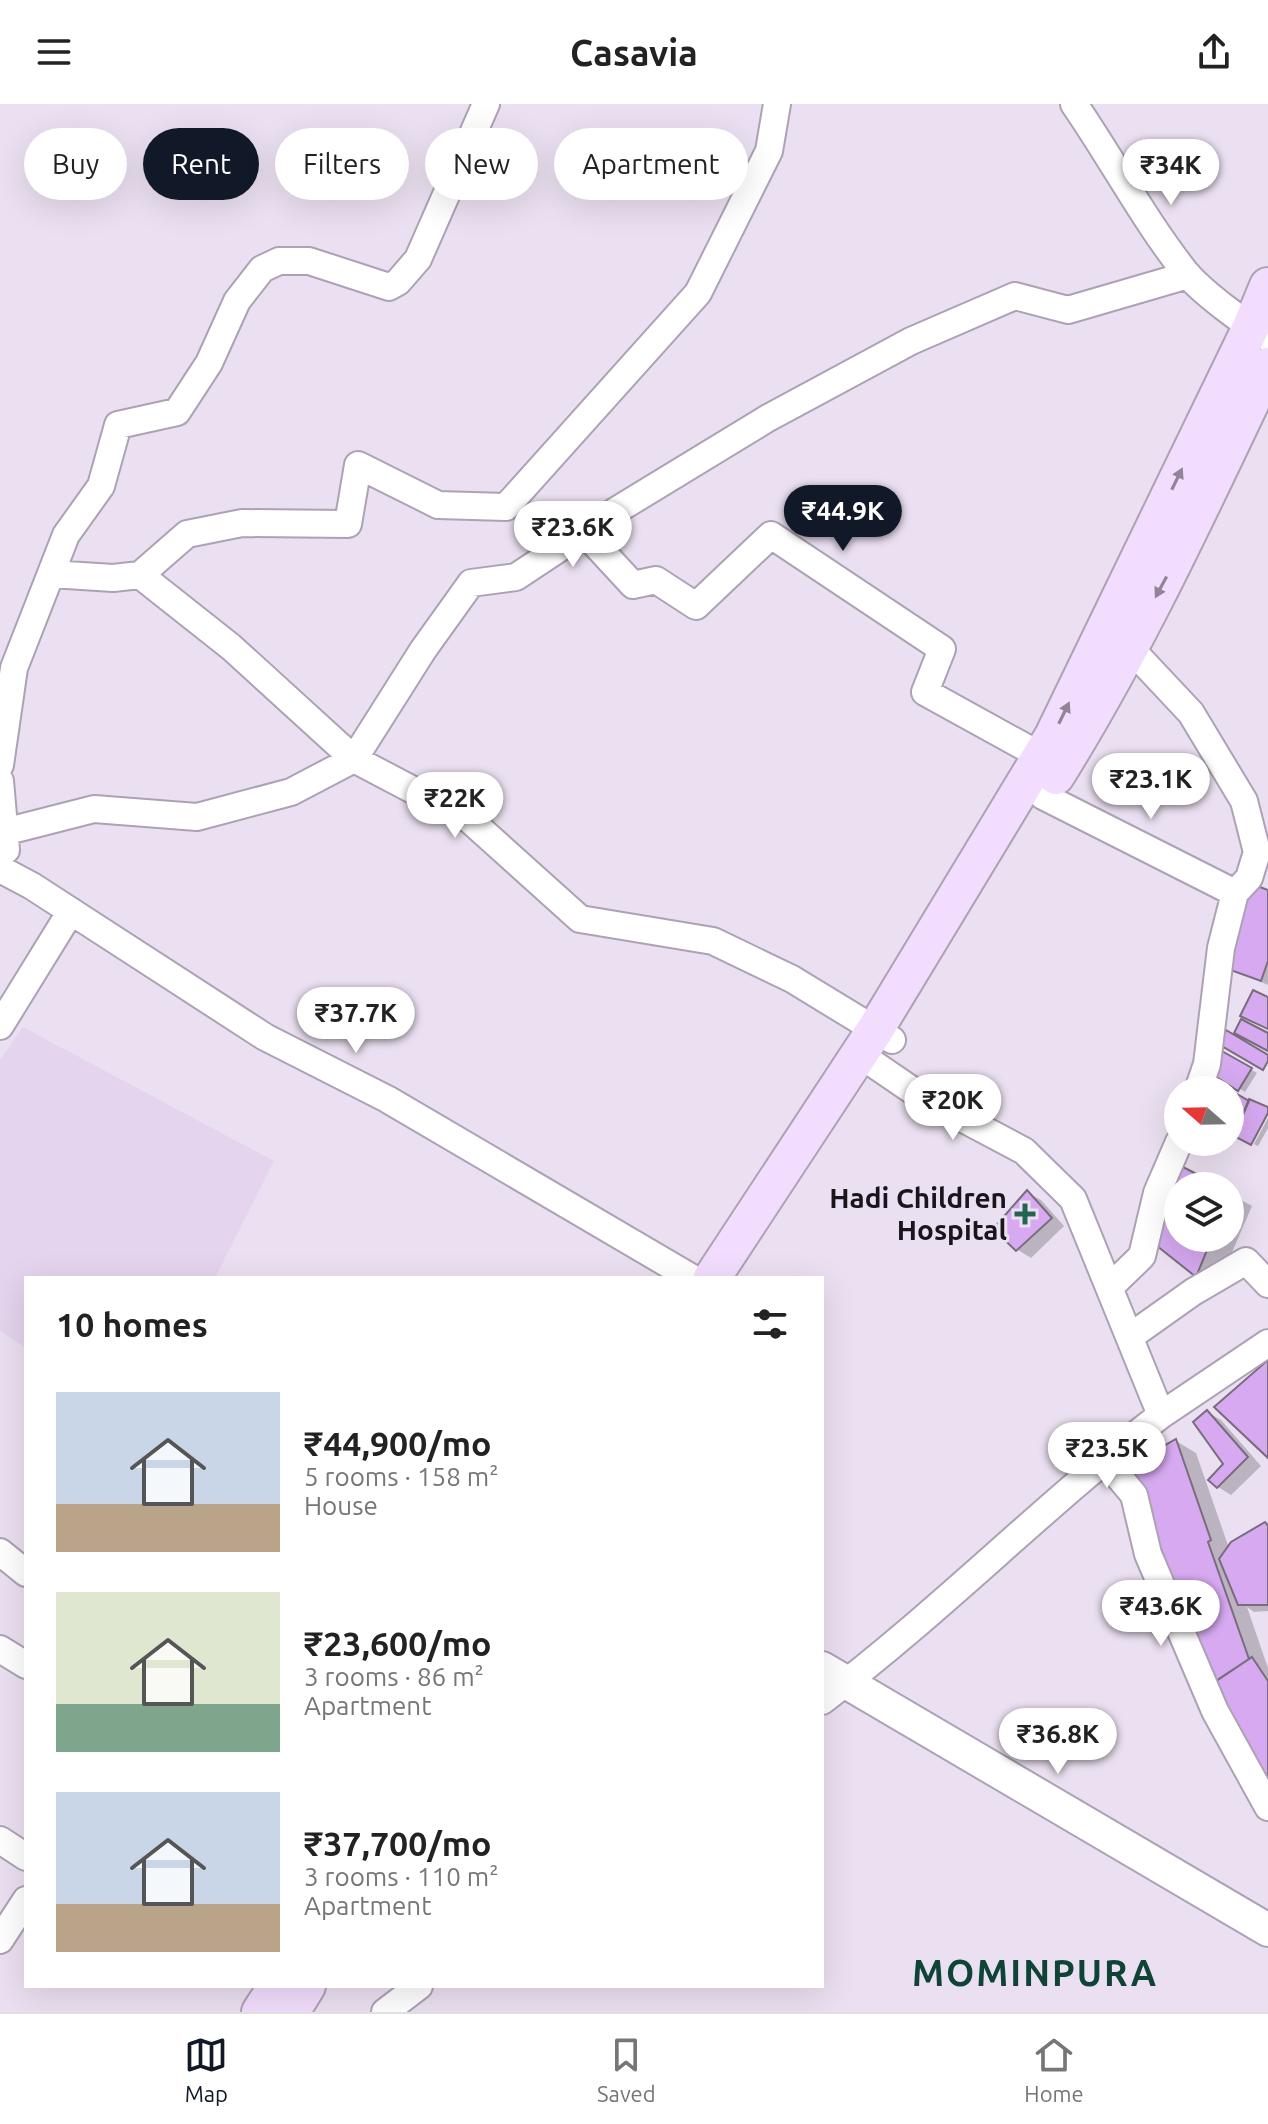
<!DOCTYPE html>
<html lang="en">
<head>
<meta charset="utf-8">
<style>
	body { margin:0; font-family:Ubuntu,sans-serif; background:#f2f2f2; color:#222; height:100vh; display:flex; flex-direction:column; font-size:30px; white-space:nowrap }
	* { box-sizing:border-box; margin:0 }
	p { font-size:26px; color:#767676 }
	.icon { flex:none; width:44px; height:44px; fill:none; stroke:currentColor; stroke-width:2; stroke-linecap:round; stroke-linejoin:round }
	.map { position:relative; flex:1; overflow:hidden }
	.drawer { position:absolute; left:24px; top:1172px; width:800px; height:712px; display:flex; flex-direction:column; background:#fff; border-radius:0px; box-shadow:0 8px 32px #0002 }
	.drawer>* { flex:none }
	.hud { position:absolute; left:24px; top:24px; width:800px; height:72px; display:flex; gap:16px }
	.needle { width:52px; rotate:290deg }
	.fabs { position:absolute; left:1164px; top:972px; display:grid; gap:16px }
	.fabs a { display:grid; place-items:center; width:80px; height:80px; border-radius:50%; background:#fff; box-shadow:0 8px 32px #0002; font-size:40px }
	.price { position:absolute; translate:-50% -68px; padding:0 18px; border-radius:28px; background:#fff; color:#222; font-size:26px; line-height:52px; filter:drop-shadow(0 2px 4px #0008) }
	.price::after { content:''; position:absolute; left:50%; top:48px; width:24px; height:18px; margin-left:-12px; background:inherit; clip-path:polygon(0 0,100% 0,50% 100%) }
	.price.active { background:#111827; color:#fff }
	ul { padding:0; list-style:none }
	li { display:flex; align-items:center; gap:24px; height:200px; padding:0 32px }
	li span { display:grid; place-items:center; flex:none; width:224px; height:160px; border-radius:0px; color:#555 }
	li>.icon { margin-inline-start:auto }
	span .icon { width:96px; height:96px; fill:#fffc; stroke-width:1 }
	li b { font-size:34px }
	h2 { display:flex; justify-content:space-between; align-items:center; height:96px; padding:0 32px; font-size:34px }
	.pill { padding:0 28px; border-radius:36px; background:#fff; box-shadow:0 8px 32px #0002; font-size:28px; line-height:72px }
	.pill.active { background:#111827; color:#fff }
	header { display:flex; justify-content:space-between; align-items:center; height:104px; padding:0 32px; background:#fff; font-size:36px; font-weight:700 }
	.dock { display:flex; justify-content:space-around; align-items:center; height:112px; border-top:2px solid #e0e0e0; background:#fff; font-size:22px; color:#767676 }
	.dock a { display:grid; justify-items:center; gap:4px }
	.dock .active { color:#111827 }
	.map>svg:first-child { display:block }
	.built { fill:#e4d4ed }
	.shadow { fill:#0003 }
	.building { fill:#d6a9f0; stroke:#776d7d; stroke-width:2 }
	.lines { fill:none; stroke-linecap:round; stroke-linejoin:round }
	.minor-casing { stroke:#ada2b3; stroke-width:30 }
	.tertiary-casing { stroke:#ada2b3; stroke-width:36 }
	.secondary-casing { stroke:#ada2b3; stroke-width:40 }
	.minor { stroke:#fff; stroke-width:26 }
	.tertiary { stroke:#fff; stroke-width:32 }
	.secondary { stroke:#f3ddfe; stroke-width:36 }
	.oneway { fill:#918398 }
	.poi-dot { fill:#236351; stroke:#ebe0f1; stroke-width:3 }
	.labels { text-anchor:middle; stroke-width:6; stroke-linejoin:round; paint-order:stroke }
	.poi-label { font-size:28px; font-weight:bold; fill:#19151b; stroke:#ebe0f1; text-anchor:end }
	.district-label { font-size:36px; font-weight:bold; letter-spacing:2px; fill:#0e4335; stroke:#ebe0f1 }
</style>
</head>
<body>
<header><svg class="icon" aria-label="menu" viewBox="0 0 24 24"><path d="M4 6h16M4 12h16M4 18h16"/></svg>Casavia<svg class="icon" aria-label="share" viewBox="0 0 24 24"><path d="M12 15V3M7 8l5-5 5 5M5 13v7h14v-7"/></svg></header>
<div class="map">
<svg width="1268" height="1908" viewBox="0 0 1268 1908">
	<rect width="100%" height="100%" fill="#ebe0f1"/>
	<!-- built -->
	<path class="built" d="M23 923 274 1057 215 1174H26V1244L0 1227V956Z"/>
	<!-- shadow -->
	<path class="shadow" d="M1268 788V881L1225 862Z
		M1221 949 1257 969 1245 988 1212 968Z
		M1268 1014V1024L1258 1042 1254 1040Z
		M1180 1063 1215 1082H1178V1134H1230V1090L1252 1102 1217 1183 1197 1171 1154 1137Z
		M1028 1089 1041 1096 1064 1122 1031 1154 1018 1146 996 1125Z
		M1207 1308 1221 1316 1261 1362 1231 1391 1218 1383 1225 1360Z
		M1176 1337 1196 1349 1229 1444 1268 1418V1507L1254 1508 1247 1503 1268 1564V1677L1220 1583 1212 1579 1152 1435Z"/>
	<!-- building -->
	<path class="building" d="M1252 780 1268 786V857L1261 877 1222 863Z
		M1253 886 1268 893V925L1240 912Z
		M1241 915 1268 929V947L1234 929Z
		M1226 926 1268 951V957L1263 966 1220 941Z
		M1220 946 1252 964 1238 987 1210 969Z
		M1210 975 1230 986H1205Z
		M1230 986 1249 997 1236 1027 1230 1023Z
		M1249 995 1268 1003V1009L1251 1041 1234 1032Z
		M1179 1061 1220 1082H1178V1134H1212L1196 1173 1152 1138Z
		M1027 1086 1052 1114 1016 1147 993 1125Z
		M1268 1256V1354L1214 1303Z
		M1207 1306 1248 1353 1217 1384 1208 1376 1223 1360 1193 1318Z
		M1176 1335 1211 1436 1208 1438 1249 1555 1211 1580 1130 1361Z
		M1265 1418 1268 1422V1501H1238L1219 1455 1231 1438Z
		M1252 1553 1268 1577V1681L1215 1578Z"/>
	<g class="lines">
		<defs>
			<path id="minor" d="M1074 0C1112 55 1144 116 1186 169 1204 190 1244 219 1268 234
				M584 428 633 481 656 476 696 502 771 431 942 545 925 588 1041 652
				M51 470 113 474 140 471 231 543 354 655 423 546 471 479 516 473 617 406 768 314 911 237 1015 192 1068 206 1188 171
				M140 471 187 430 242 419 348 420 358 361 438 401 506 403 698 189 769 47 777 0
				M1129 543 1191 609 1244 697 1257 748 1249 774 1235 789 1221 844 1207 960 1198 986
				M0 661 14 564 66 431 101 382 118 321 177 308 209 259 237 197 262 165 279 157H309L389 183 398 178 418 155 486 0
				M0 677 6 746
				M1043 692 1235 789
				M4 728 94 705 197 713 291 688 354 655 470 716 580 815 713 837 792 875 892 936
				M0 765 32 782 265 933 387 995 692 1174
				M0 922 71 807
				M1110 1183 1142 1152 1157 1089 1179 1038
				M1131 1232 1193 1188 1246 1157 1268 1180
				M1161 1311 1268 1239
				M1104 1355 1134 1391 1148 1450 1215 1607 1268 1703
				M0 1448 26 1469
				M0 1545 26 1561
				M822 1597C940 1508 1044 1401 1161 1311L1073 1095 1024 1047 922 993 859 950
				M0 1736 26 1753
				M0 1836 26 1796
				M385 1908 419 1882"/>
			<path id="tertiary" d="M822 1564 1268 1826"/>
			<path id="secondary" d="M1056 672C1137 542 1202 401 1268 262
				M712 1174 875 926 1053 632 1251 223 1268 182
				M260 1908 277 1882
				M291 1908 307 1882"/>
		</defs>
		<!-- minor casing -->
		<use href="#minor" class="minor-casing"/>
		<!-- tertiary casing -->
		<use href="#tertiary" class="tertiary-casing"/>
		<!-- secondary casing -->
		<use href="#secondary" class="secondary-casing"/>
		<!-- minor -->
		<use href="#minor" class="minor"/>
		<!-- tertiary -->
		<use href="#tertiary" class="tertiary"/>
		<!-- secondary -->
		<use href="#secondary" class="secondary"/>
	</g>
	<!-- one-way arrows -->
	<defs><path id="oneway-solid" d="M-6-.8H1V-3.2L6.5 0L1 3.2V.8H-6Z" transform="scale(2)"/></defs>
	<g class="oneway">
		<use href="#oneway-solid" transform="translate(1177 375) rotate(-64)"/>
		<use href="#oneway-solid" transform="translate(1161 483) rotate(118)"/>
		<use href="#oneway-solid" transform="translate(1064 609) rotate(-64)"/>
	</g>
	<!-- markers -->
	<path class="poi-dot" d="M1021 1098h8v8h8v8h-8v8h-8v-8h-8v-8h8z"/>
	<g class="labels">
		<!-- poi labels -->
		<g class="poi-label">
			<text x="1007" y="1104">Hadi Children<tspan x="1007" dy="32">Hospital</tspan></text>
		</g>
		<!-- district labels -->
		<g class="district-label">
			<text x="1035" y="1882">MOMINPURA</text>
		</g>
	</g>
</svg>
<div class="fabs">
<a><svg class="needle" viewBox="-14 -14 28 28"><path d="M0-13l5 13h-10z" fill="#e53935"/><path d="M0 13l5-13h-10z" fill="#767676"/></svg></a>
<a><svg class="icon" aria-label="layers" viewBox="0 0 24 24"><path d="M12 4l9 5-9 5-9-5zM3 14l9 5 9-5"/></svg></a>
</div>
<b class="price" style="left:1171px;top:103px">₹34K</b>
<b class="price active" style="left:843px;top:449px">₹44.9K</b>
<b class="price" style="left:573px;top:465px">₹23.6K</b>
<b class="price" style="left:1151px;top:717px">₹23.1K</b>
<b class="price" style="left:455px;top:736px">₹22K</b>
<b class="price" style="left:356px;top:951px">₹37.7K</b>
<b class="price" style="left:953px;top:1038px">₹20K</b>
<b class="price" style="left:1107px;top:1386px">₹23.5K</b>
<b class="price" style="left:1161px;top:1544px">₹43.6K</b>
<b class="price" style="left:1058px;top:1672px">₹36.8K</b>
<div class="hud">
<a class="pill">Buy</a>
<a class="pill active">Rent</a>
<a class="pill">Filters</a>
<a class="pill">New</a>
<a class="pill">Apartment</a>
</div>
<section class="drawer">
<h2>10 homes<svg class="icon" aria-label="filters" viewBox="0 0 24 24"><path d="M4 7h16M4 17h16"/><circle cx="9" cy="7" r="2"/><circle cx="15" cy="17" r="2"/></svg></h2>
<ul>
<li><span style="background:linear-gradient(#c9d6e8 70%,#b9a48a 0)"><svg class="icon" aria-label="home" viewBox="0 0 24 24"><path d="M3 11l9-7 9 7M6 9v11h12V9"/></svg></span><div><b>₹44,900/mo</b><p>5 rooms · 158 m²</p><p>House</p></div></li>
<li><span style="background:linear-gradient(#dfe7d0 70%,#7fa58c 0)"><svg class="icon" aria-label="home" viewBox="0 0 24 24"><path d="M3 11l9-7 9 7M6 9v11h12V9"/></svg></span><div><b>₹23,600/mo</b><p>3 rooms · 86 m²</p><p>Apartment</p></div></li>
<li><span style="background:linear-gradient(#c9d6e8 70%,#b9a48a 0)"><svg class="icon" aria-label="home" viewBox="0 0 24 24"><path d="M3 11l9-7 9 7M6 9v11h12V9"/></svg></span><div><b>₹37,700/mo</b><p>3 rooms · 110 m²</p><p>Apartment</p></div></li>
</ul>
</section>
</div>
<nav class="dock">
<a class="active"><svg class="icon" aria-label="map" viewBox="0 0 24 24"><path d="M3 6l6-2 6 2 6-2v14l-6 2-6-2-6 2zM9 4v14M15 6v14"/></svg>Map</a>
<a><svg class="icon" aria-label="saved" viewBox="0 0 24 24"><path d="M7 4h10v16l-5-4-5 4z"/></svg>Saved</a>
<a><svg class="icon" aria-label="home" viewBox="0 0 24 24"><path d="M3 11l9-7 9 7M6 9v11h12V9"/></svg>Home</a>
</nav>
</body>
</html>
